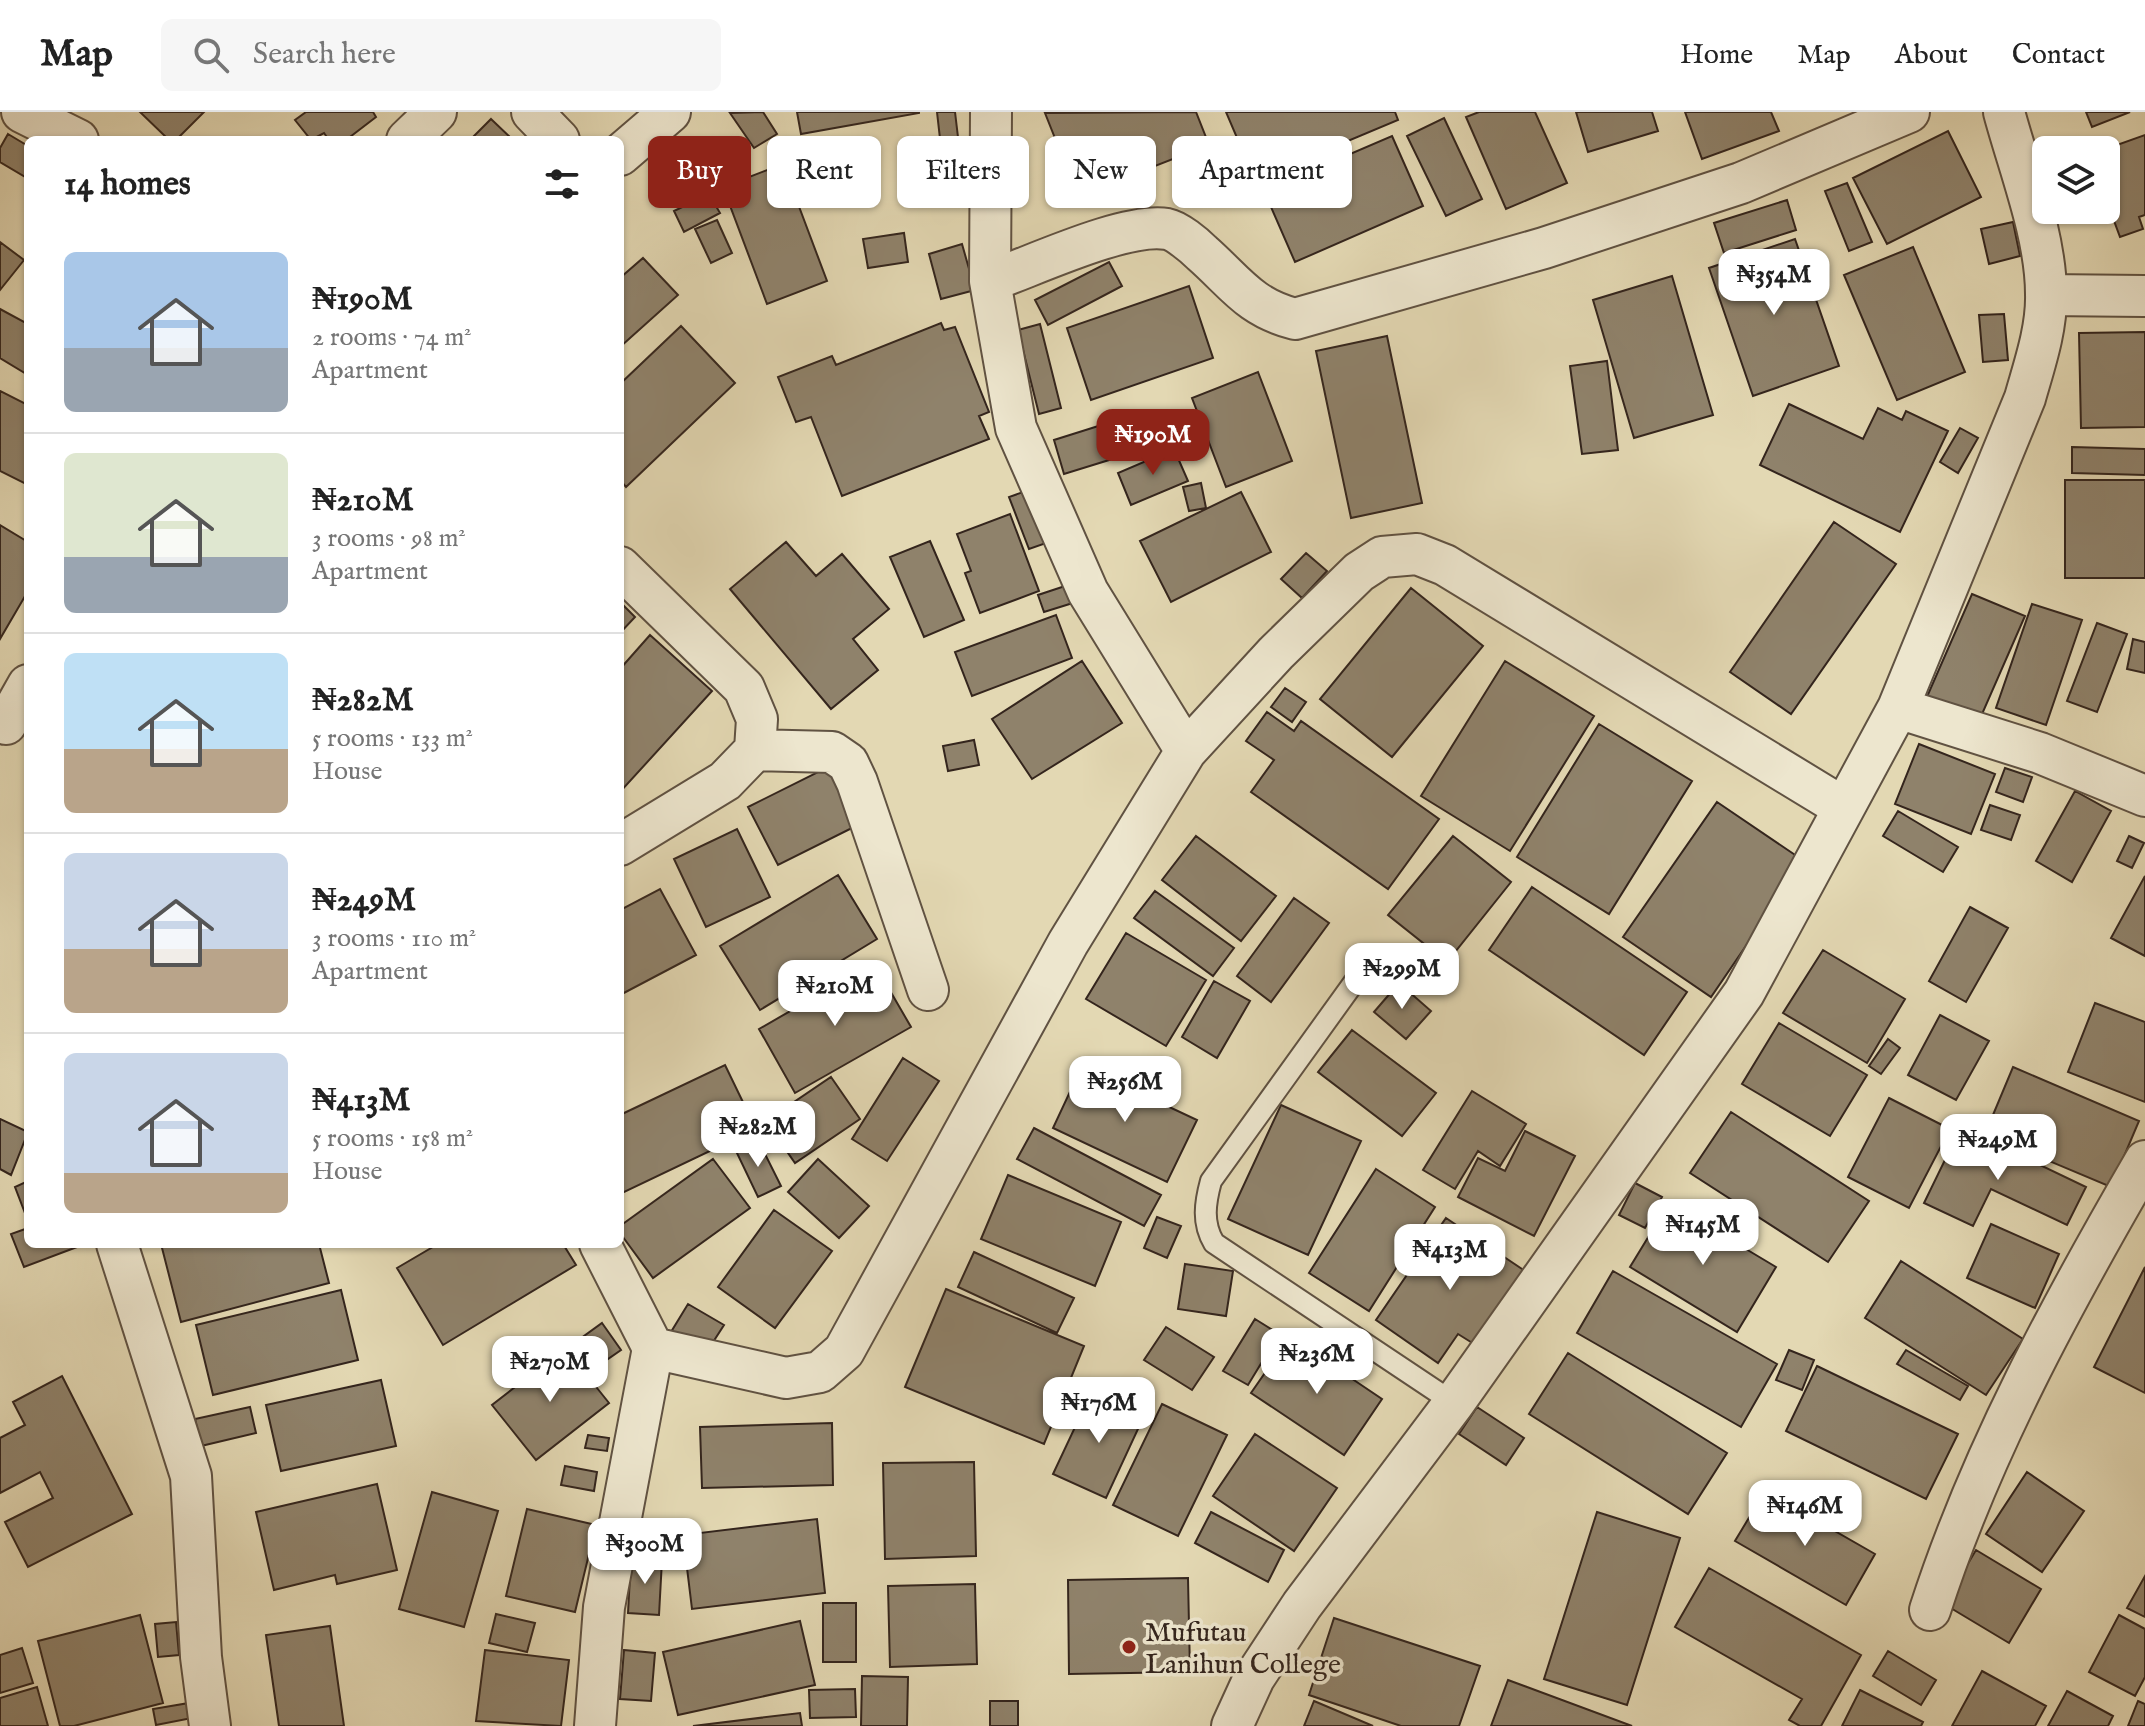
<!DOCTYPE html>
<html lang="en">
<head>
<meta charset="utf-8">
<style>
	body { margin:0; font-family:"IM FELL English",serif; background:#f6f6f6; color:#222; height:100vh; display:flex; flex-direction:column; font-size:30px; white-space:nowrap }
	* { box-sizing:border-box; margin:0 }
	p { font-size:26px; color:#767676 }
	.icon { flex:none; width:44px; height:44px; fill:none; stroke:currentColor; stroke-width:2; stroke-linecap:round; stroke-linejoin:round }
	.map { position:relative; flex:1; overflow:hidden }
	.details { position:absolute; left:24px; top:24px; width:600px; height:1112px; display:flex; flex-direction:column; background:#fff; border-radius:12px; box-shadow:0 2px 6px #0004 }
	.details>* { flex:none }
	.top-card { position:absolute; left:648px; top:24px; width:760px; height:72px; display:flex; gap:16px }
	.tools { position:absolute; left:2032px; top:24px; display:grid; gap:16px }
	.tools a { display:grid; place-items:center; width:88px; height:88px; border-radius:12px; background:#fff; box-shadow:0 2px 6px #0004; font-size:40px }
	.price { position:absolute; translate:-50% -68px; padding:0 18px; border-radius:16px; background:#fff; color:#222; font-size:26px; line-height:52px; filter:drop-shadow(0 2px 4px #0008) }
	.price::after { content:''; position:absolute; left:50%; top:48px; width:24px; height:18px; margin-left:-12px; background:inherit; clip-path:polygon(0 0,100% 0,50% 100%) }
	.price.current { background:#8f2418; color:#fff }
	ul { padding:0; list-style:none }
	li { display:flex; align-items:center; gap:24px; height:200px; padding:0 40px }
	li+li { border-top:2px solid #e0e0e0 }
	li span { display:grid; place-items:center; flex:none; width:224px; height:160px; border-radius:12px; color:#555 }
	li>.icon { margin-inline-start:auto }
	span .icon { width:96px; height:96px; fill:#fffc; stroke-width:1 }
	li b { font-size:34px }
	h2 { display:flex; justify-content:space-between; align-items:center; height:96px; padding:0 40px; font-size:34px }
	.pill { padding:0 28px; border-radius:12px; background:#fff; box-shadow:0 2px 6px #0004; font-size:28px; line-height:72px }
	.pill.current { background:#8f2418; color:#fff }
	header { display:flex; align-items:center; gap:48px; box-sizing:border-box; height:112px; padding:0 40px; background:#fff; border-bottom:2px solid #e0e0e0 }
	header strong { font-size:38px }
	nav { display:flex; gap:44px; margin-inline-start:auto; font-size:28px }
	.search { width:560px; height:72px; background:#f6f6f6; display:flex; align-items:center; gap:20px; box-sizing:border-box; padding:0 28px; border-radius:12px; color:#767676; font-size:30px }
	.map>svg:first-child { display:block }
	.building { fill:#8f826b; stroke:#34251d; stroke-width:2 }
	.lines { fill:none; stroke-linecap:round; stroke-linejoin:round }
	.lane-casing { stroke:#605242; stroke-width:24 }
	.street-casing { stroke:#605242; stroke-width:44 }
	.lane { stroke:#ede6ce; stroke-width:20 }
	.street { stroke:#ede6ce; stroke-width:40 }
	.poi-dot { fill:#8f2418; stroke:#ede6ce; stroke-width:3 }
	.labels { text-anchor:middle; stroke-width:7; stroke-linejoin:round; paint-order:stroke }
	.poi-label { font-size:28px; fill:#34251d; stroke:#ede6ce; text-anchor:start }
</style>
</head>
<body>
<header>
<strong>Map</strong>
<div class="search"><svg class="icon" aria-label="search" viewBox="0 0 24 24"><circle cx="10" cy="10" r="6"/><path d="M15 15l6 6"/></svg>Search here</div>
<nav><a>Home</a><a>Map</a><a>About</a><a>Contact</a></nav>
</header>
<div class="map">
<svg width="2145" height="1614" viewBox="0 0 2145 1614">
	<rect width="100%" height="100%" fill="#e3d8b3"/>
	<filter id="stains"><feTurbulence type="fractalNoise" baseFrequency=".0025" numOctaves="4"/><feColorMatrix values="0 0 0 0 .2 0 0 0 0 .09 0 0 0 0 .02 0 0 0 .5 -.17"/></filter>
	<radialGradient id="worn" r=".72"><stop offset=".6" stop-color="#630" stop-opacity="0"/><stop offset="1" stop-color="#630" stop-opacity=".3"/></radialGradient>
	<!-- building -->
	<path class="building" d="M140 0H204L176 28H169Z
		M306 0H373L376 5 346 28H329L324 21 311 28 295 8Z
		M763 0 777 22 754 36 730 1Z
		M797 0H919V1L801 22Z
		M937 0H955L962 59 944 62Z
		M1196 0 1209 33 1078 84 1045 1Z
		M1226 0H1395L1398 8 1255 68Z
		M1479 0H1535L1567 71 1506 97 1466 5Z
		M1576 0H1652L1658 19 1588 40Z
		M1685 0H1771L1779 19 1702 47Z
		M2086 0H2130L2092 15Z
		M1444 6 1482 87 1446 104 1407 24Z
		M491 7 513 28H470Z
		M1948 19 1981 85 1887 132 1853 66Z
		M8 22 28 34 27 66 0 50V36Z
		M2145 23V103L2139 105 2143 117 2120 125 2106 87V38H2103Z
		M1392 24 1423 94 1295 150 1264 79Z
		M783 52 827 169 767 192 723 75Z
		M928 69 930 85 903 87 901 71Z
		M1847 71 1872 130 1849 139 1825 79Z
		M709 82 720 101 684 120 674 99Z
		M1787 88 1796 118 1724 141 1714 111Z
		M717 108 732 141 711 151 695 117Z
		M2013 110 2020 144 1989 152 1981 117Z
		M904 121 908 150 868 156 863 127Z
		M1795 127 1839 254 1753 284 1709 156Z
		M0 130 24 148 0 178Z
		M962 132 975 178 941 187 929 142Z
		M1913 135 1965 260 1897 288 1844 163Z
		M643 146 678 183 620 235V166Z
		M1109 150 1122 174 1048 213 1035 188Z
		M1672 164 1713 303 1634 326 1593 188Z
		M1189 174 1213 246 1091 288 1067 216Z
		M0 197 28 212V263L0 246Z
		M2004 202 2008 248 1983 250 1979 203Z
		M941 211 944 218 955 215 989 300 979 304 989 327 842 384 811 305 796 310 778 265 832 244 836 253Z
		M1040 212 1061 296 1039 302 1018 218Z
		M681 214 735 271 626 375 620 368V272Z
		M2145 220V315L2081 316 2079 221Z
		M1387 224 1422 391 1351 406 1316 239Z
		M1607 249 1618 338 1582 342 1570 254Z
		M1258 260 1292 349 1226 375 1192 286Z
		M0 279 28 293V373L0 359Z
		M1789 292 1863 327 1878 296 1902 308 1906 299 1948 319 1900 420 1760 353Z
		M1111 310 1122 344 1064 362 1054 328Z
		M1960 316 1978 326 1958 361 1940 350Z
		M2072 335 2145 337V363L2072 361Z
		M1174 337 1188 369 1131 393 1118 361Z
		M2065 368H2145V466H2065Z
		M1201 371 1206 396 1189 399 1183 375Z
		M1032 377 1052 429 1029 437 1009 385Z
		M1241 380 1271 440 1171 490 1140 429Z
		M1010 402 1039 479 980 501 965 461 971 459 957 422Z
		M1834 410 1896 452 1791 602 1730 560Z
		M0 413 28 430V479L0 527Z
		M930 429 964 508 924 525 890 445Z
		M786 430 816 464 842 442 889 497 853 527 878 558 831 597 730 477Z
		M1306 441 1327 459 1302 486 1281 467Z
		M1071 472 1076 490 1044 500 1038 483Z
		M1411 476 1483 534 1392 645 1320 587Z
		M1972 482 2025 504 1979 609 1926 587Z
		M620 490 635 505 620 521Z
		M2032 492 2082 508 2046 613 1996 596Z
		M1056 503 1072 546 972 584 955 540Z
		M2097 511 2127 522 2097 600 2067 589Z
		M650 523 712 579 620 680V557Z
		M2133 527 2145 530V561L2127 557Z
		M1082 549 1122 611 1032 667 992 607Z
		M1505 549 1594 604 1510 739 1421 684Z
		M1285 576 1306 590 1292 610 1271 595Z
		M1267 600 1294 619 1301 609 1439 707 1388 777 1251 680 1274 648 1246 629Z
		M1599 612 1692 669 1609 802 1517 745Z
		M974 628 979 653 948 659 943 634Z
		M1919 632 1995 662 1971 722 1895 692Z
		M832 653 862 711 778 753 748 695Z
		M2005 656 2032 665 2023 690 1996 680Z
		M2075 679 2111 699 2072 770 2036 749Z
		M1717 690 1804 749 1711 885 1623 825Z
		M1990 693 2020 703 2011 728 1981 718Z
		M1898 699 1958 735 1943 760 1883 724Z
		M737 717 770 785 706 815 674 747Z
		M1196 724 1276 784 1241 829 1162 768Z
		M1453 724 1511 770 1447 850 1388 803Z
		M2129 724 2144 731 2132 756 2117 749Z
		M838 763 877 827 760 898 720 834Z
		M2145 764V844L2111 826Z
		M1532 775 1687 880 1644 943 1489 838Z
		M660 777 696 843 620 883V798Z
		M1155 779 1234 836 1213 864 1134 806Z
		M1294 786 1329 811 1271 890 1237 864Z
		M1970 795 2008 816 1966 890 1929 869Z
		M1126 821 1206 868 1166 934 1086 887Z
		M1823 838 1905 887 1867 951 1783 901Z
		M874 851 911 915 795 981 759 917Z
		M1214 869 1250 889 1217 946 1182 925Z
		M1399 871 1431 899 1406 927 1374 900Z
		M2095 891 2145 910V990L2068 960Z
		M1940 903 1989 929 1956 988 1908 963Z
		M1779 911 1867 963 1830 1024 1742 972Z
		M1352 918 1436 981 1402 1024 1318 960Z
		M1888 927 1900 936 1881 962 1869 954Z
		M903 946 939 969 887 1049 852 1027Z
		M725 953 756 1017 620 1082V1003Z
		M1082 954 1197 1008 1167 1070 1053 1016Z
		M2013 955 2139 1009 2111 1075 1985 1022Z
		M831 965 860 1007 795 1051 766 1009Z
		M1472 979 1526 1012 1500 1054 1478 1039 1455 1077 1423 1058Z
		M1889 986 1950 1017 1909 1096 1848 1065Z
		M1281 993 1361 1029 1308 1143 1228 1107Z
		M1731 1000 1869 1089 1828 1150 1690 1061Z
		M0 1007 28 1020 11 1063 0 1057Z
		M1961 1015 2086 1075 2067 1113 1991 1077 1973 1114 1924 1091Z
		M1034 1016 1161 1083 1144 1114 1017 1047Z
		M1525 1019 1575 1044 1534 1124 1458 1085 1478 1046 1505 1059Z
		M758 1028 781 1074 758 1085 736 1039Z
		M713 1047 750 1096 653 1166 620 1121V1114Z
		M818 1047 869 1094 839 1126 788 1080Z
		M1376 1057 1435 1095 1369 1199 1309 1161Z
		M1008 1063 1121 1110 1095 1174 981 1127Z
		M28 1069V1109L15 1075Z
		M1635 1071 1662 1085 1645 1116 1619 1103Z
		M1669 1091 1776 1155 1737 1220 1630 1155Z
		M774 1098 832 1139 775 1216 718 1175Z
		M1157 1105 1181 1114 1167 1146 1144 1136Z
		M1446 1106 1525 1159 1474 1232 1458 1222 1438 1251 1376 1208Z
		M1991 1112 2059 1142 2035 1196 1967 1166Z
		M28 1116V1132H85L24 1155 11 1122Z
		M161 1132H319L329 1171 181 1210Z
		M438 1132H563L576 1153 443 1233 397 1156Z
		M974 1140 1074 1186 1057 1221 958 1175Z
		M1901 1149 2023 1227 1986 1283 1865 1206Z
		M1185 1152 1233 1159 1226 1204 1178 1197Z
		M2145 1155V1281L2094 1255Z
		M1613 1159 1777 1252 1741 1315 1577 1221Z
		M946 1177 1084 1234 1044 1332 905 1275Z
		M341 1178 358 1248 213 1283 196 1213Z
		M688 1192 724 1213 706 1241 671 1220Z
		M1255 1207 1279 1222 1248 1273 1223 1259Z
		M602 1211 621 1238 592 1258 573 1232Z
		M1166 1215 1214 1245 1192 1278 1144 1248Z
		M1290 1225 1382 1287 1344 1343 1251 1281Z
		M565 1236 609 1291 536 1348 492 1293Z
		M1789 1238 1814 1248 1802 1278 1776 1268Z
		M1906 1238 1968 1274 1960 1288 1897 1252Z
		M1568 1241 1727 1341 1688 1402 1529 1302Z
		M1817 1254 1958 1322 1926 1387 1786 1319Z
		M62 1264 132 1402 28 1455 5 1410 53 1386 40 1360 0 1381V1326L25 1313 13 1290Z
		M381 1268 396 1334 281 1359 266 1293Z
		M1092 1279 1144 1304 1106 1386 1053 1362Z
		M1162 1292 1227 1323 1178 1424 1113 1393Z
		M250 1295 256 1321 201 1334 195 1307Z
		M1477 1295 1524 1326 1506 1353 1459 1322Z
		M832 1311 833 1373 702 1376 700 1315Z
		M1255 1322 1337 1376 1294 1439 1213 1384Z
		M588 1323 609 1326 607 1339 585 1336Z
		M974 1350 976 1444 885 1447 883 1351Z
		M565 1354 597 1360 594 1379 561 1373Z
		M2027 1360 2084 1399 2042 1460 1986 1422Z
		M377 1372 397 1458 337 1472 335 1463 274 1478 256 1400Z
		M1765 1379 1875 1442 1846 1493 1735 1429Z
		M432 1380 498 1399 464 1515 399 1497Z
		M527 1397 596 1413 575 1500 506 1484Z
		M1211 1400 1284 1438 1268 1470 1195 1431Z
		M1597 1400 1680 1426 1627 1593 1544 1567Z
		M817 1407 825 1481 692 1497 683 1423Z
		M1976 1438 2041 1477 2009 1531 1944 1492Z
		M631 1446 662 1448 659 1503 628 1501Z
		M1709 1456 1861 1543 1821 1614H1800L1789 1608 1802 1587 1675 1515Z
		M2145 1464V1505L2127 1496Z
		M1188 1466 1190 1560 1069 1562 1068 1468Z
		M975 1472 977 1552 890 1555 888 1474Z
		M823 1491H856V1550H823Z
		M496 1502 535 1511 527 1540 489 1531Z
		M140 1503 163 1591 74 1614H60L38 1529Z
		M2119 1503 2145 1517V1565L2135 1584 2089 1560Z
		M1334 1506 1480 1554 1459 1614H1401L1309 1583Z
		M800 1509 815 1573 678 1603 663 1540Z
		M176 1510 179 1543 158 1545 155 1512Z
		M330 1514 344 1614H279L266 1523Z
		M22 1536 33 1571 0 1581V1543Z
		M485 1538 569 1548 561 1614 476 1609Z
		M624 1538 655 1541 651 1589 620 1587Z
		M1888 1539 1936 1568 1921 1593 1873 1564Z
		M1982 1559 2046 1594 2035 1614H1952Z
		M862 1564 908 1565 907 1614H861Z
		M1508 1568 1632 1614H1491Z
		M37 1575 48 1614H0V1586Z
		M855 1577 856 1605 810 1606 809 1578Z
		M1860 1578 1923 1610 1921 1614H1842Z
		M2067 1579 2113 1604 2108 1614H2048Z
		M990 1589H1018V1614H990Z
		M1314 1589 1373 1614H1304Z
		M2138 1589 2145 1592V1614H2128Z
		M189 1591 192 1606 156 1613 153 1597Z
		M800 1601 802 1614H693Z"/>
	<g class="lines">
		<defs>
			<path id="lane" d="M1355 869 1211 1069C1205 1091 1202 1111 1214 1131L1454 1291"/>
			<path id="street" d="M22 0 78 28
				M532 0 559 28
				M991 0 990 169 1016 316 1088 480 1186 639
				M407 28 436 0
				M620 43 670 0
				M990 169C1033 154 1125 110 1167 117 1177 119 1194 133 1202 141 1236 171 1249 195 1295 207L1544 136 1741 71 1909 0
				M2046 183 2145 184
				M620 455 744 576 757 607 755 638 725 669 620 733
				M1898 596 2040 641 2145 684
				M6 612 28 573
				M755 638 832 640 848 651 857 670 928 878
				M117 1132 191 1364 201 1545 210 1614
				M653 1236 786 1266 820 1260 844 1239 1068 831 1186 639 1276 541 1359 460 1382 445 1417 442 1445 453 1844 696
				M1930 1498C1981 1340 2062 1192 2145 1049
				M595 1614 604 1495 653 1236 600 1132
				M1232 1614 1254 1566 1302 1493 1454 1291 1744 881 1898 596 2025 286C2034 254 2047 217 2046 182 2046 124 2019 56 2004 0"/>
		</defs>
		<!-- lane casing -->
		<use href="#lane" class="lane-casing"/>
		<!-- street casing -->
		<use href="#street" class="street-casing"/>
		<!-- lane -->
		<use href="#lane" class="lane"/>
		<!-- street -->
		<use href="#street" class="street"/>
	</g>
	<!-- markers -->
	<circle class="poi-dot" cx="1129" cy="1535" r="8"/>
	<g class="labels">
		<!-- poi labels -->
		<g class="poi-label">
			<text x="1145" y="1529">Mufutau<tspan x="1145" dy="32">Lanihun College</tspan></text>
		</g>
	</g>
	<rect width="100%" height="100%" filter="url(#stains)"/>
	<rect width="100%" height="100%" fill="url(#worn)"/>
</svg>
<div class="tools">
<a><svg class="icon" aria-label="layers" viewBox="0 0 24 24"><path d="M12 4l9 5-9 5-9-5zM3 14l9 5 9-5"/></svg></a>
</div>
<b class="price" style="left:1774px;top:205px">₦354M</b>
<b class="price current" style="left:1153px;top:365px">₦190M</b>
<b class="price" style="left:1402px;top:899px">₦299M</b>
<b class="price" style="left:835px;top:916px">₦210M</b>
<b class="price" style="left:1125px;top:1012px">₦256M</b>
<b class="price" style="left:758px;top:1057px">₦282M</b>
<b class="price" style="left:1998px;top:1070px">₦249M</b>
<b class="price" style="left:1703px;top:1155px">₦145M</b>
<b class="price" style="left:1450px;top:1180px">₦413M</b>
<b class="price" style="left:1317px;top:1284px">₦236M</b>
<b class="price" style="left:550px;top:1292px">₦270M</b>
<b class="price" style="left:1099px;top:1333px">₦176M</b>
<b class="price" style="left:1805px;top:1436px">₦146M</b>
<b class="price" style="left:645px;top:1474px">₦300M</b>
<div class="top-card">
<a class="pill current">Buy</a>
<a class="pill">Rent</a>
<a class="pill">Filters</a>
<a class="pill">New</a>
<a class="pill">Apartment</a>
</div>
<section class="details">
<h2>14 homes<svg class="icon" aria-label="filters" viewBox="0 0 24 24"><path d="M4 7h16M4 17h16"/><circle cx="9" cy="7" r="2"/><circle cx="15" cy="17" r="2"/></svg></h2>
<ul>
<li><span style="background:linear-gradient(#a9c7e8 60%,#9aa5b1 0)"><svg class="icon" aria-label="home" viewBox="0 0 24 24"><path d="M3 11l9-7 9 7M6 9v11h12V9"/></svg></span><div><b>₦190M</b><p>2 rooms · 74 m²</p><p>Apartment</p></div></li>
<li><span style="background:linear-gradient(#dfe7d0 65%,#9aa5b1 0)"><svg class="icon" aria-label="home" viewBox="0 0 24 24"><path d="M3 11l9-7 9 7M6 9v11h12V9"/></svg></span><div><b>₦210M</b><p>3 rooms · 98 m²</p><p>Apartment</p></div></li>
<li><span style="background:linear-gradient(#bfe0f5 60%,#b9a48a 0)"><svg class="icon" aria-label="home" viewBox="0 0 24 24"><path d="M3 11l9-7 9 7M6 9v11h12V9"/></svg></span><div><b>₦282M</b><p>5 rooms · 133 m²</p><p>House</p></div></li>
<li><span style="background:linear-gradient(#c9d6e8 60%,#b9a48a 0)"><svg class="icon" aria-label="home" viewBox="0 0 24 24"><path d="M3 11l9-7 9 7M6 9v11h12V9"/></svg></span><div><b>₦249M</b><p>3 rooms · 110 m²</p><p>Apartment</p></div></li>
<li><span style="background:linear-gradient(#c9d6e8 75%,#b9a48a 0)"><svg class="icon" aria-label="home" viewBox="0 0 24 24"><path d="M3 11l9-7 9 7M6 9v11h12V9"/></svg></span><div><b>₦413M</b><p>5 rooms · 158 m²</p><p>House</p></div></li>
</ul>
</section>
</div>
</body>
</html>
